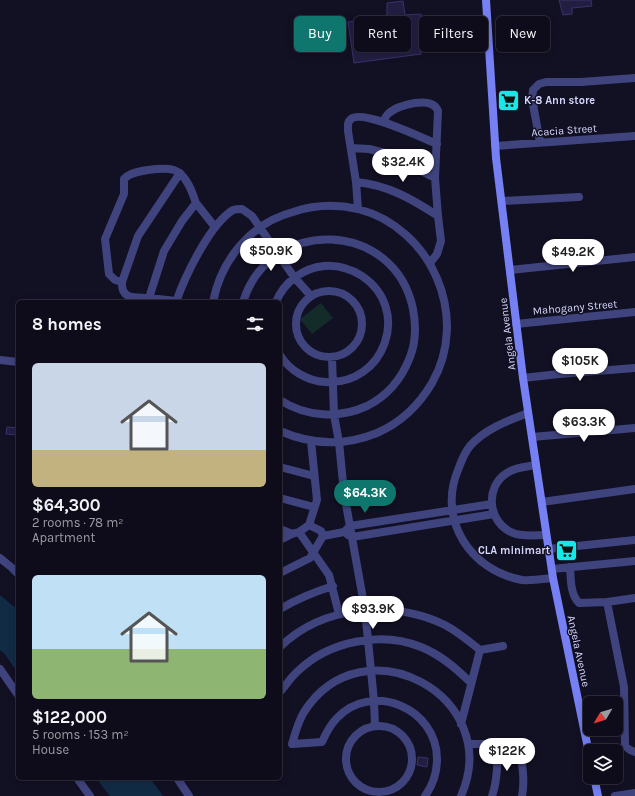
<!DOCTYPE html>
<html lang="en">
<head>
<meta charset="utf-8">
<style>
	body { margin:0; font-family:Karla,sans-serif; background:#171523; color:#f1f3f6; height:100vh; display:flex; flex-direction:column; font-size:15px; white-space:nowrap }
	* { box-sizing:border-box; margin:0 }
	p { font-size:13px; color:#9b9ba2 }
	.icon { flex:none; width:22px; height:22px; fill:none; stroke:currentColor; stroke-width:2; stroke-linecap:round; stroke-linejoin:round }
	.map { position:relative; flex:1; overflow:hidden }
	.details { position:absolute; left:16px; top:300px; width:266px; height:480px; display:flex; flex-direction:column; background:#0e0c1a; border-radius:6px; box-shadow:0 2px 10px #0003,0 0 0 1px #2e2c39 }
	.details>* { flex:none }
	.guide { position:absolute; left:294px; top:16px; width:281px; height:36px; display:flex; gap:8px }
	.needle { width:26px; rotate:232deg }
	.controls { position:absolute; left:583px; top:696px; display:grid; gap:8px }
	.controls a { display:grid; place-items:center; width:40px; height:40px; border-radius:6px; background:#0e0c1a; box-shadow:0 2px 10px #0003,0 0 0 1px #2e2c39; font-size:20px }
	.price { position:absolute; translate:-50% -34px; padding:0 9px; border-radius:14px; background:#fff; color:#222; font-size:13px; line-height:26px; filter:drop-shadow(0 1px 2px #0008) }
	.price::after { content:''; position:absolute; left:50%; top:24px; width:12px; height:9px; margin-left:-6px; background:inherit; clip-path:polygon(0 0,100% 0,50% 100%) }
	.price.current { background:#0f766e; color:#fff }
	ul { padding:0; list-style:none }
	li { display:grid; align-content:center; gap:8px; height:212px; padding:0 16px }
	li span { display:grid; place-items:center; height:124px; border-radius:6px; color:#555 }
	li>.icon { margin-inline-start:auto }
	span .icon { width:72px; height:72px; fill:#fffc; stroke-width:1 }
	li b { font-size:17px }
	h2 { display:flex; justify-content:space-between; align-items:center; height:48px; padding:0 16px; font-size:17px }
	.tag { padding:0 14px; border-radius:6px; background:#0e0c1a; box-shadow:0 2px 10px #0003,0 0 0 1px #2e2c39; font-size:14px; line-height:36px }
	.tag.current { background:#0f766e; color:#fff }
	.map>svg:first-child { display:block }
	.green { fill:#142c29 }
	.water { fill:#122b45 }
	.building { fill:#221e42; stroke:#38326c }
	.lines { fill:none; stroke-linecap:round; stroke-linejoin:round }
	.minor { stroke:#40447e; stroke-width:8 }
	.secondary { stroke:#7680f3; stroke-width:8 }
	.labels { text-anchor:middle; stroke-width:3; stroke-linejoin:round; paint-order:stroke }
	.poi-label { font-size:11px; font-weight:bold; fill:#d6d6fb; stroke:#121023; text-anchor:start }
	.street-label { font-size:11px; fill:#d6d6fb; stroke:#121023 }
</style>
</head>
<body>
<div class="map">
<svg width="635" height="796" viewBox="0 0 635 796">
	<rect width="100%" height="100%" fill="#121023"/>
	<!-- green -->
	<path class="green" d="M321 303 333 318 312 334 300 319Z"/>
	<!-- water -->
	<path class="water" d="M0 595 18 610V673L4 653 0 650Z
		M96 778H150L163 796H110Z"/>
	<!-- building -->
	<path class="building" d="M559 0H591L592 6 572 8V14L563 15Z
		M403 1 405 15 421 14 424 31H418L421 54 354 63 348 22 387 15V3Z
		M7 427 18 428V435L6 434Z
		M418 757 428 758 427 767 417 765Z"/>
	<g class="lines">
		<!-- minor -->
		<path class="minor" d="M383 121C385 119 386 115 389 113 398 105 432 95 438 111L435 178 438 216 441 241 437 254 430 263
			M540 142 532 99 533 90 539 84 546 82H581L635 78
			M495 146 635 136
			M351 148 369 149 385 153 435 178
			M356 182C388 185 412 199 438 216
			M502 201 579 197
			M358 209 356 182 348 131C348 126 347 122 351 119 363 109 422 138 437 144
			M510 270 635 257
			M122 282 115 280 109 274 105 239 124 194V179C131 170 164 167 174 170 176 171 178 172 180 173
			M296 324a33 33 0 1 1 66 0a33 33 0 1 1-66 0Z
			M149 298C135 297 121 300 122 282L138 236 180 173C189 182 192 192 196 203
			M176 301 149 298 164 251 182 221 196 203 215 227
			M176 302C185 276 210 224 233 210 236 209 239 209 242 209L252 216 294 277 311 296
			M213 302C221 260 251 223 293 212 314 205 336 204 358 209 432 228 470 317 432 383 419 405 400 423 377 433 345 446 312 445 280 431
			M243 302C270 215 395 220 413 309 416 325 416 342 410 357 402 378 387 396 367 406 339 419 306 417 280 400
			M276 302C284 282 303 268 324 266 338 265 351 269 362 276 412 309 385 386 325 382 307 381 289 370 280 355
			M516 324 635 312
			M332 358 334 415 339 442 344 493 365 610 374 701 375 726
			M0 360 18 362
			M523 378 559 374 635 368
			M528 413C507 421 485 429 470 446 464 453 461 462 458 470 437 520 471 571 522 580 532 581 543 579 553 578
			M532 437 635 428
			M536 465C526 467 515 467 507 473 484 487 488 523 513 533 523 537 535 535 546 535
			M280 467 314 476
			M280 498 314 507
			M542 502 635 489
			M280 529 292 534 299 532 309 525 317 500 311 441
			M299 532 329 575 339 614
			M348 535 352 537 494 514
			M323 536 344 532 350 526 492 504
			M280 540 292 534
			M548 549 635 540
			M0 558 11 567 18 574
			M570 567C571 579 570 594 579 603L607 602 635 598
			M552 569 635 561
			M280 573 310 558 323 536 321 531 309 525
			M607 602 624 687 625 746 630 750 635 752
			M280 609C297 599 314 592 333 586
			M280 647C323 605 393 600 445 625 458 632 469 641 480 650L503 646
			M0 669 18 695
			M280 692C286 685 291 677 298 671 329 641 381 631 421 647 441 655 456 668 471 683
			M461 724 480 650
			M346 759a33 33 0 1 1 66 0a33 33 0 1 1-66 0Z
			M468 744H515C523 757 525 781 522 796
			M77 778 90 796
			M177 778 189 796
			M425 796C433 785 437 772 437 759 437 708 372 681 337 718 330 725 326 733 322 742L292 744C295 733 298 722 304 712 363 620 505 696 461 796
			M492 796C498 779 498 762 497 744
			M615 796 635 793"/>
		<!-- secondary -->
		<path class="secondary" d="M486 0 496 158 523 378 553 578 590 758
			M594 777 598 796"/>
	</g>
	<!-- icons -->
	<defs>
		<symbol id="supermarket-square" viewBox="-11 -11 22 22"><rect x="-9" y="-9" width="18" height="18" rx="4" fill="#15e9e8" stroke="#121023"/><path d="M-6-5.5h2.5l.6 2H6L4.5 2H-2.5L-4.4-4H-6ZM-1.5 3.2a1.3 1.3 0 1 0 .1 0ZM3 3.2a1.3 1.3 0 1 0 .1 0Z" fill="#111"/></symbol>
	</defs>
	<g fill-rule="evenodd">
		<use href="#supermarket-square" x="496" y="88" width="25" height="25"/>
		<use href="#supermarket-square" x="554" y="538" width="25" height="25"/>
	</g>
	<g class="labels">
		<!-- poi labels -->
		<g class="poi-label">
			<text x="524" y="104">K-8 Ann store</text>
			<text x="550" y="554" text-anchor="end">CLA minimart</text>
		</g>
		<!-- street labels -->
		<g class="street-label">
			<text transform="translate(564 130) rotate(-4)" y="4">Acacia Street</text>
			<text transform="translate(575 307) rotate(-5)" y="4">Mahogany Street</text>
			<text transform="translate(507 334) rotate(-97)" y="4">Angela Avenue</text>
			<text transform="translate(579 651) rotate(78)" y="4">Angela Avenue</text>
		</g>
	</g>
</svg>
<div class="controls">
<a><svg class="needle" viewBox="-14 -14 28 28"><path d="M0-13l5 13h-10z" fill="#e53935"/><path d="M0 13l5-13h-10z" fill="#9b9ba2"/></svg></a>
<a><svg class="icon" aria-label="layers" viewBox="0 0 24 24"><path d="M12 4l9 5-9 5-9-5zM3 14l9 5 9-5"/></svg></a>
</div>
<b class="price" style="left:403px;top:183px">$32.4K</b>
<b class="price" style="left:271px;top:272px">$50.9K</b>
<b class="price" style="left:573px;top:273px">$49.2K</b>
<b class="price" style="left:580px;top:382px">$105K</b>
<b class="price" style="left:584px;top:443px">$63.3K</b>
<b class="price current" style="left:365px;top:514px">$64.3K</b>
<b class="price" style="left:373px;top:630px">$93.9K</b>
<b class="price" style="left:507px;top:772px">$122K</b>
<div class="guide">
<a class="tag current">Buy</a>
<a class="tag">Rent</a>
<a class="tag">Filters</a>
<a class="tag">New</a>
</div>
<section class="details">
<h2>8 homes<svg class="icon" aria-label="filters" viewBox="0 0 24 24"><path d="M4 7h16M4 17h16"/><circle cx="9" cy="7" r="2"/><circle cx="15" cy="17" r="2"/></svg></h2>
<ul>
<li><span style="background:linear-gradient(#c9d6e8 70%,#c2b280 0)"><svg class="icon" aria-label="home" viewBox="0 0 24 24"><path d="M3 11l9-7 9 7M6 9v11h12V9"/></svg></span><div><b>$64,300</b><p>2 rooms · 78 m²</p><p>Apartment</p></div></li>
<li><span style="background:linear-gradient(#bfe0f5 60%,#8fb573 0)"><svg class="icon" aria-label="home" viewBox="0 0 24 24"><path d="M3 11l9-7 9 7M6 9v11h12V9"/></svg></span><div><b>$122,000</b><p>5 rooms · 153 m²</p><p>House</p></div></li>
</ul>
</section>
</div>
</body>
</html>
